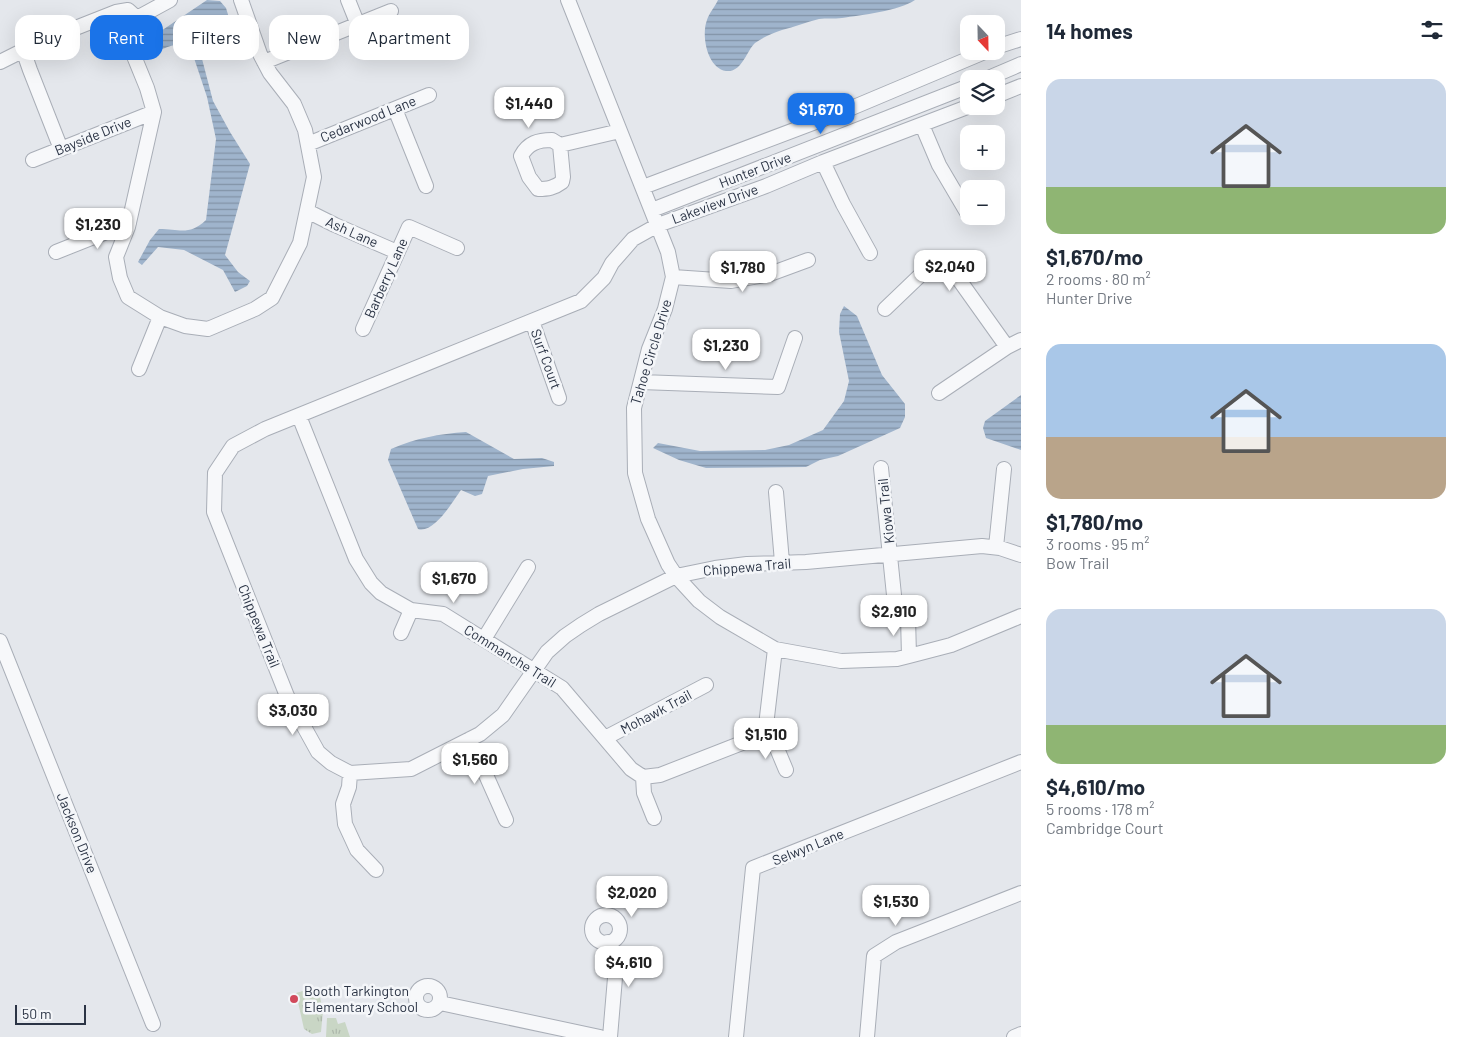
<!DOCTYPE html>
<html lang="en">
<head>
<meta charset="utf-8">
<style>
	body { margin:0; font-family:Barlow,sans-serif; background:#f2f2f3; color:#1f2937; height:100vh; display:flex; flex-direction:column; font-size:19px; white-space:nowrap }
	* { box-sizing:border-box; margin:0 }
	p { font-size:16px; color:#747a83 }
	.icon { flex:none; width:28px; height:28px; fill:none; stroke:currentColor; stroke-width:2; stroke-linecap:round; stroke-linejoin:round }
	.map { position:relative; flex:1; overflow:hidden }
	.details { display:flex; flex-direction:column; background:#fff; width:450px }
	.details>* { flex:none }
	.banner { position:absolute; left:15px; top:15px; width:475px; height:45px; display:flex; gap:10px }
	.needle { width:32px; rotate:158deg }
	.controls { position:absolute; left:960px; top:15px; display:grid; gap:10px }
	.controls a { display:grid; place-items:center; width:45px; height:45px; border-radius:10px; background:#fff; box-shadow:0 5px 20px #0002; font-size:25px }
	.scale { position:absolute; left:15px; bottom:12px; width:71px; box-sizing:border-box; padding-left:5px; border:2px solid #2b3445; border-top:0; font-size:14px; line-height:18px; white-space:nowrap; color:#2b3445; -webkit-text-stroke:4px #f4f6f9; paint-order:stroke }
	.price { position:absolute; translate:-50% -42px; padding:0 11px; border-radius:10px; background:#fff; color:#222; font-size:16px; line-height:32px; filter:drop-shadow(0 1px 2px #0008) }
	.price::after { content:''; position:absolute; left:50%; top:30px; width:15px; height:11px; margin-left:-8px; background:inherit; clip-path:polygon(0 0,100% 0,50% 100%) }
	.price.active { background:#1a73e8; color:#fff }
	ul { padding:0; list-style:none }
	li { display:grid; align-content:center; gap:10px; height:265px; padding:0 25px }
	li span { display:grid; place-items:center; height:155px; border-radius:15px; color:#555 }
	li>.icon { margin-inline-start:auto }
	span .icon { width:90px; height:90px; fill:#fffc; stroke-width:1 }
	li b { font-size:21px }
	h2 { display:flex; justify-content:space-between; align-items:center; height:60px; padding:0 25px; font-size:21px }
	.pill { padding:0 18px; border-radius:15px; background:#fff; box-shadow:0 5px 20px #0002; font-size:18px; line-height:45px }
	.pill.active { background:#1a73e8; color:#fff }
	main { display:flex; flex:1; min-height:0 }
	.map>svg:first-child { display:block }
	.grass { fill:url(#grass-tufts) }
	.water { fill:url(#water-rules) }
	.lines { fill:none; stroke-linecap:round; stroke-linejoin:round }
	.minor-casing { stroke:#a9aeb7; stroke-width:16 }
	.minor { stroke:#f7f8fa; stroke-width:14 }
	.poi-dot { fill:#d1495b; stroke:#f4f6f9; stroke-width:2 }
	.labels { text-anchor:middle; stroke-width:5; stroke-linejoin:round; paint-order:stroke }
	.street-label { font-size:14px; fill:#2b3445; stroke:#f4f6f9 }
	.poi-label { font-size:14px; fill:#2b3445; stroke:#f4f6f9; text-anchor:start }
</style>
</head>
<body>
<main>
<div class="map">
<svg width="1021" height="1037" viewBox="0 0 1021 1037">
	<defs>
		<pattern id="grass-tufts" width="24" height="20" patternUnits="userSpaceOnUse" patternTransform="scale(1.25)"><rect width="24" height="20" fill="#c9d6c5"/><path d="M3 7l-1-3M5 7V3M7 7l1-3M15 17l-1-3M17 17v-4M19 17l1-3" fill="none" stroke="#adb8ab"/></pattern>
		<pattern id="water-rules" width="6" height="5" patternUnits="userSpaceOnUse" patternTransform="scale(1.25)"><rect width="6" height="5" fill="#9fb4cc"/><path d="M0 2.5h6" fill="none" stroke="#8293a7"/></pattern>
	</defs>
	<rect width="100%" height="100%" fill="#e4e7ec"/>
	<!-- grass -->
	<path class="grass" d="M306 990 320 997 323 1011 321 1032 312 1034 304 1029 296 993Z
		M327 1018H336L338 1024 345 1022 350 1037H326Z"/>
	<!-- water -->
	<path class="water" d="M207 0 220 1 226 8 230 21 225 27 201 44V55L213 101 230 132 250 164 225 255 238 272 250 281 247 286 235 292 223 270 184 250 158 247 142 265 138 262 150 240 159 229C180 229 189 236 206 220L216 139 207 97 190 46C178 42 172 46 162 49L158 47 156 41 161 31Z
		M718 0H915C899 11 861 15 842 18 834 19 826 18 819 19 807 22 794 27 782 30 773 33 763 37 755 43 747 50 742 73 726 71 707 68 701 35 707 20 709 13 715 7 718 0Z
		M844 306 857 316 882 375 905 404V417L900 428 838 456 820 460 806 467 706 468 679 460 653 448 658 443 700 451 765 450 789 445 823 430 844 401 849 381 839 332 840 314Z
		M1021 395V450L986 438 983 428 985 421Z
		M466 432 514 459 542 458 554 462V466L523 469 488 476 482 494 475 496 461 490C453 501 434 534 418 529L388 460 391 449C416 438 439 434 466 432Z"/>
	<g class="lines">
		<defs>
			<path id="minor" d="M170 0 137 18 127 39 147 88 154 112 128 227 116 257 120 278 128 297 160 317 185 326 208 329 255 309 272 298 300 243 314 177 305 130 294 104 270 73 260 54 241 0
				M348 0 358 25
				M568 0 668 252 673 277 665 309 649 349 634 408 635 473 648 519 668 564 676 576 699 601 720 617 775 649 841 661 897 659 909 656 951 645 1021 616
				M996 47 1021 39
				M23 50 30 70 61 149
				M0 62 40 42 116 12 128 10 137 18
				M264 62 391 11
				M986 79 1021 64
				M996 96 1021 86
				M970 106 823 162 766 186 658 225 633 239 612 263 604 278 581 301 265 429 233 446 215 473 214 512 287 696 318 752 331 763 350 773 411 769 480 734 503 715 547 652 565 636 581 625 599 614 676 576 715 568 747 564 806 562 982 546 1000 548 1021 555
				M395 109 426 186
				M922 125 939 165 969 216
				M552 140 560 145 563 177 562 182C554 188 548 189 538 189L529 177 521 156C528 143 538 140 552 140Z
				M308 144 429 95
				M560 145 620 131
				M33 160 154 112
				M823 162 843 204 870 253
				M643 187 842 112 987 51
				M652 210 969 86
				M307 211 335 225 397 252
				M56 252 129 223
				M673 277 731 281 770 274 808 260
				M885 309 932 264 950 267 1007 347
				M532 321 559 398
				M363 329 409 227 457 248
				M139 369 160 317
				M641 382 778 387 795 338
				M939 393 1007 347 1021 340
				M299 416 356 559 371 583 381 593 411 610 443 614 562 688 631 769 643 777 660 775 765 734
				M881 468 894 595
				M776 492 782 562
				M996 547 1004 469
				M908 617 909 656
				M401 633 411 610
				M484 639 528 567
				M0 641 153 1024
				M765 734 775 649
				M765 734 773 739 786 770
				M605 738 706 685
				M470 739 506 820
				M350 773 349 787 343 804 345 824 357 850 376 870
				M643 777 644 793 654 818
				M592 929a14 14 0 1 1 28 0a14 14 0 1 1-28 0Z
				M608 942 616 966 610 1037
				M416 998a12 12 0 1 1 24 0a12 12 0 1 1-24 0Z
				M440 1003 600 1037
				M736 1037 753 868 1021 762
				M867 1037 874 956 896 942 1021 893
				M1014 1037 1021 1034"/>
		</defs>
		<!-- minor casing -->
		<use href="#minor" class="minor-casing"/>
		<!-- minor -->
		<use href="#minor" class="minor"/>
	</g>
	<!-- markers -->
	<circle class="poi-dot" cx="294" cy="999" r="5"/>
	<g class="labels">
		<!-- street labels -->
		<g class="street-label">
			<text transform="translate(368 119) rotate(-22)" y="5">Cedarwood Lane</text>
			<text transform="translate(93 136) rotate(-22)" y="5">Bayside Drive</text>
			<text transform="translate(755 170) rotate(-21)" y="5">Hunter Drive</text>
			<text transform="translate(715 204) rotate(-20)" y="5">Lakeview Drive</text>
			<text transform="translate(352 232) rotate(24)" y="5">Ash Lane</text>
			<text transform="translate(386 278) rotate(-66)" y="5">Barberry Lane</text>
			<text transform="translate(651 352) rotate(-73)" y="5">Tahoe Circle Drive</text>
			<text transform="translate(546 359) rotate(70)" y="5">Surf Court</text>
			<text transform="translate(886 511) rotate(-96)" y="5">Kiowa Trail</text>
			<text transform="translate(747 567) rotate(-5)" y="5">Chippewa Trail</text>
			<text transform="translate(259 626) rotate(68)" y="5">Chippewa Trail</text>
			<text transform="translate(510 656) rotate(32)" y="5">Commanche Trail</text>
			<text transform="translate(656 712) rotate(-28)" y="5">Mohawk Trail</text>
			<text transform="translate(77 833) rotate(68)" y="5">Jackson Drive</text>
			<text transform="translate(808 847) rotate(-22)" y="5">Selwyn Lane</text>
		</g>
		<!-- poi labels -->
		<g class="poi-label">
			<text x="304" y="996">Booth Tarkington<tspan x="304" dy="16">Elementary School</tspan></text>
		</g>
	</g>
</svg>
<div class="controls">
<a><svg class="needle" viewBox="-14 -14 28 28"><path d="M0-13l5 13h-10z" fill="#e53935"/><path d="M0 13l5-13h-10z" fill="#747a83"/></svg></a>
<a><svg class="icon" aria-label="layers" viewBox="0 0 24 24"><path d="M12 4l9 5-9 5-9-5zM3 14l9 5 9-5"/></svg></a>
<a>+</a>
<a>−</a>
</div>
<div class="scale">50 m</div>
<b class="price" style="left:529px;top:129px">$1,440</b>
<b class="price active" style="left:821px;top:135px">$1,670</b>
<b class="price" style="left:98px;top:250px">$1,230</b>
<b class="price" style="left:950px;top:292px">$2,040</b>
<b class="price" style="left:743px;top:293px">$1,780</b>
<b class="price" style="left:726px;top:371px">$1,230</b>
<b class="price" style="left:454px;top:604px">$1,670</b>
<b class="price" style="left:894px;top:637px">$2,910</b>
<b class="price" style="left:293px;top:736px">$3,030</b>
<b class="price" style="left:766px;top:760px">$1,510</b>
<b class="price" style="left:475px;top:785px">$1,560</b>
<b class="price" style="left:632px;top:918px">$2,020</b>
<b class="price" style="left:896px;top:927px">$1,530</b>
<b class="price" style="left:629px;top:988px">$4,610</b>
<div class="banner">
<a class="pill">Buy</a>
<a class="pill active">Rent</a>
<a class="pill">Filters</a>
<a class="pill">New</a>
<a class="pill">Apartment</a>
</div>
</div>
<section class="details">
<h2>14 homes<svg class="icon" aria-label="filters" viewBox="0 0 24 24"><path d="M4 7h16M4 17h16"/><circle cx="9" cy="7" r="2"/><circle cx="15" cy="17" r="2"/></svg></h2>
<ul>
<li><span style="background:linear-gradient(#c9d6e8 70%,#8fb573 0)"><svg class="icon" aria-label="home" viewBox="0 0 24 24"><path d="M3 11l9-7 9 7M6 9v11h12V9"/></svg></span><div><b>$1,670/mo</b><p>2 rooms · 80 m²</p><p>Hunter Drive</p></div></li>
<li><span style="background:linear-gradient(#a9c7e8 60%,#b9a48a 0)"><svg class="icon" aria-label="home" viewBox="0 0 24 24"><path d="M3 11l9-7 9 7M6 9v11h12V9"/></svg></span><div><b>$1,780/mo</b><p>3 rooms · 95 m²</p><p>Bow Trail</p></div></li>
<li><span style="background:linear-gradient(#c9d6e8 75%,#8fb573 0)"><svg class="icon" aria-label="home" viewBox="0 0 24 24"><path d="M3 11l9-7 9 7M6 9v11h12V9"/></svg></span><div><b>$4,610/mo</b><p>5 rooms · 178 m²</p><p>Cambridge Court</p></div></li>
</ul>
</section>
</main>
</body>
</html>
